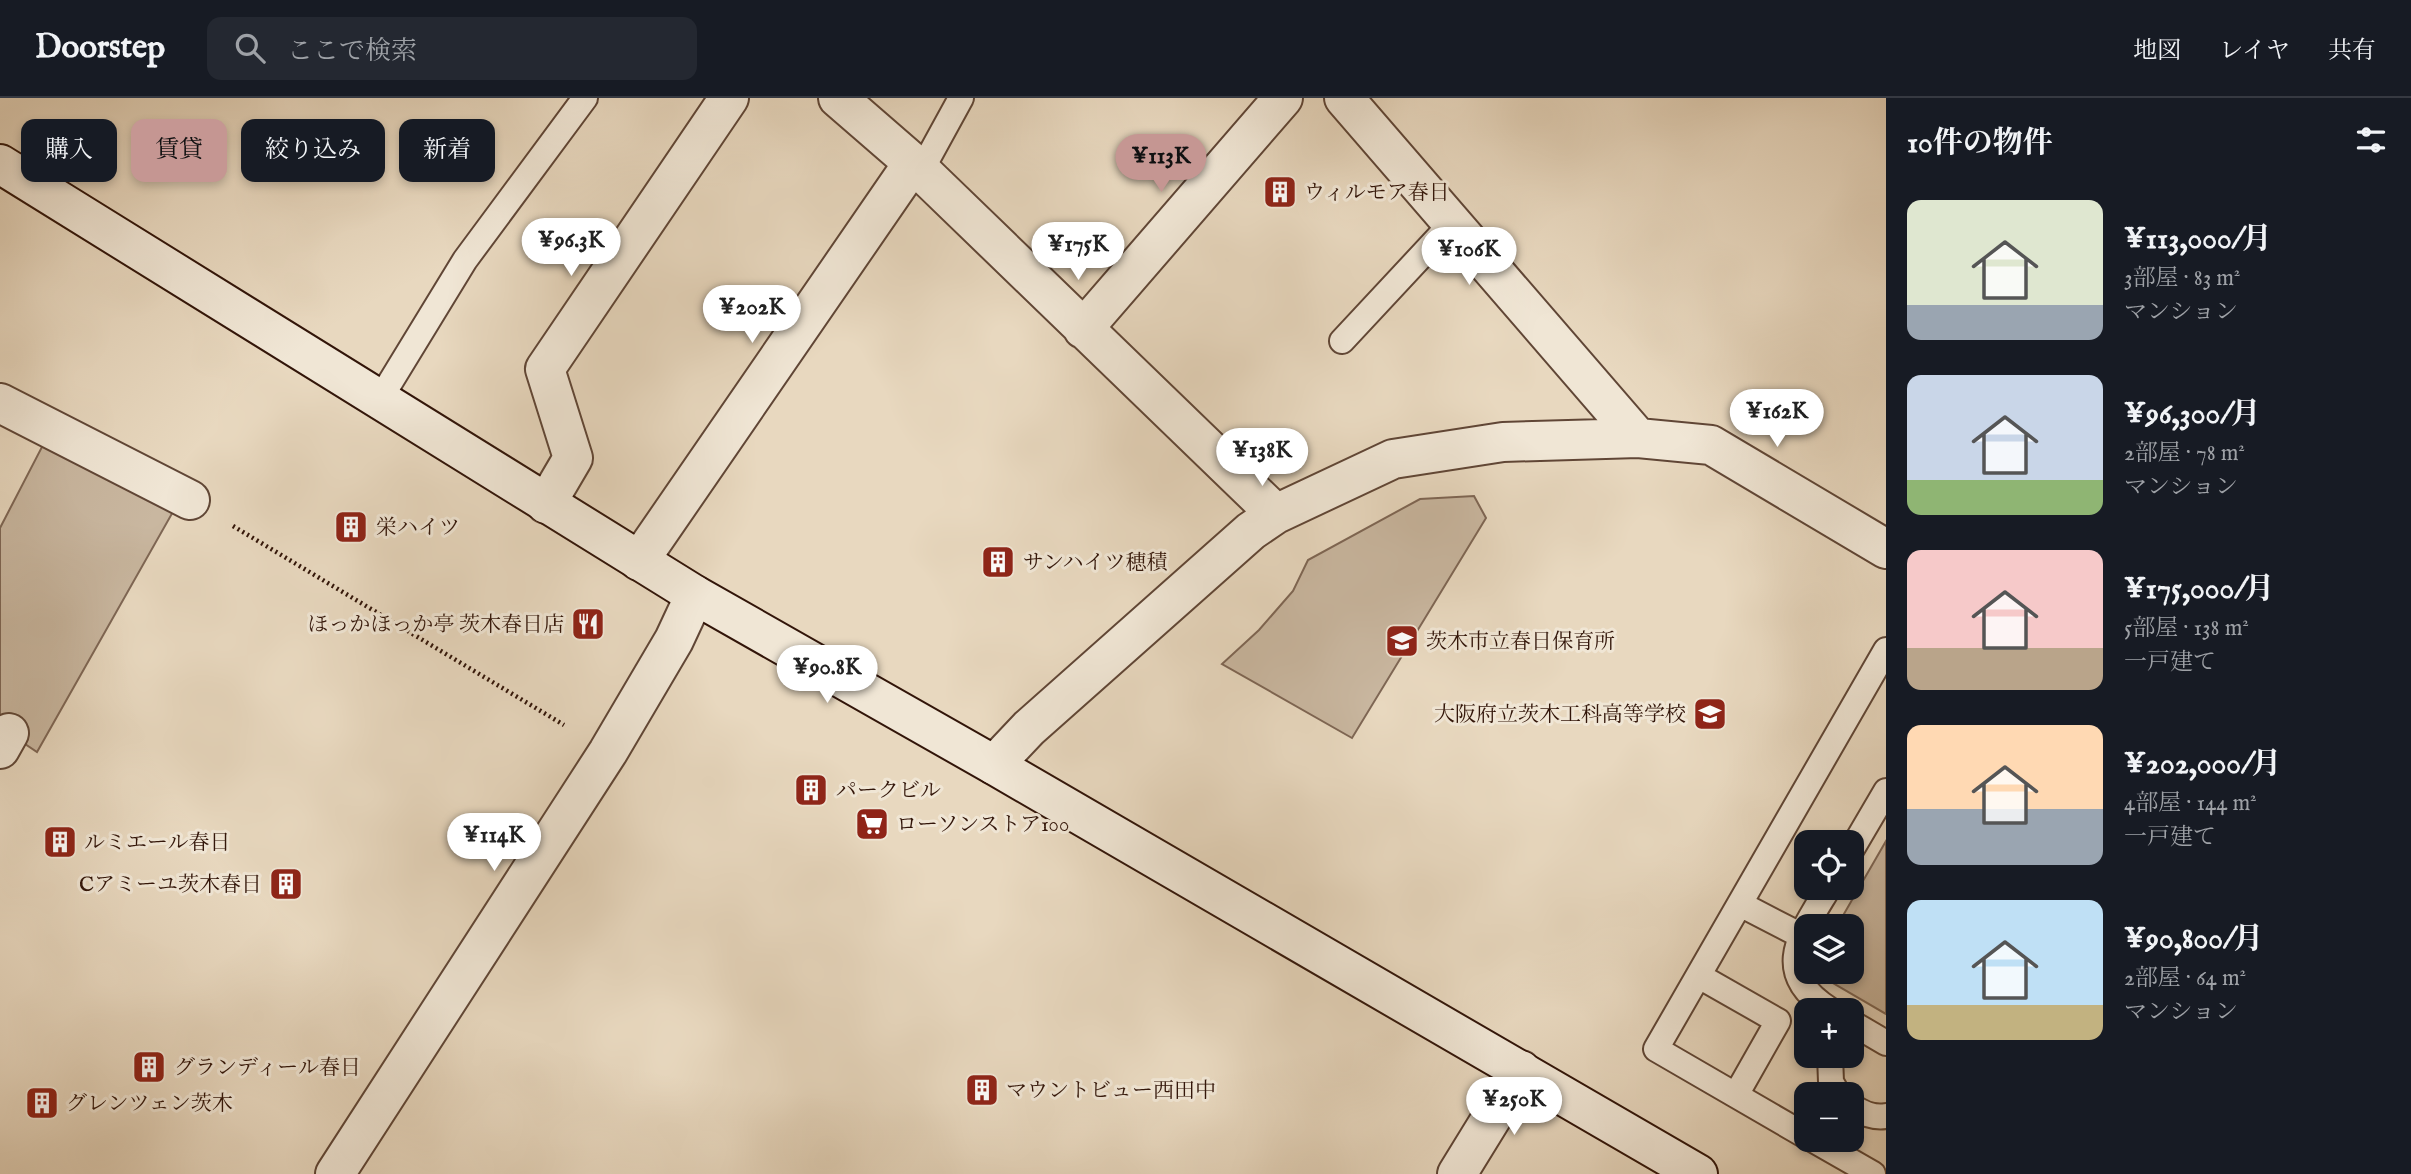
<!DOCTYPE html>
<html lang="ja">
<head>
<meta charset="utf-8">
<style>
	body { margin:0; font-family:"IM FELL English","Noto Serif JP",serif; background:#242831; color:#f1f3f6; height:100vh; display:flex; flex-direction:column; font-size:26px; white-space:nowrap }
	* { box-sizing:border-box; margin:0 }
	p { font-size:23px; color:#9ea1a6 }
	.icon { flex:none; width:38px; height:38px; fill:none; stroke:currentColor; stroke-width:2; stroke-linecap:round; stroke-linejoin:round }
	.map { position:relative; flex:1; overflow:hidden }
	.side { display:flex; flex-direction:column; background:#171b24; width:525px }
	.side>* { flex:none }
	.guide { position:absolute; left:21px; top:21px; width:665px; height:63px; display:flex; gap:14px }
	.tools { position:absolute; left:1794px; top:732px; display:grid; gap:14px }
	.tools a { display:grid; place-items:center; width:70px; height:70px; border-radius:14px; background:#171b24; box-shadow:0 4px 10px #0003; font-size:35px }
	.price { position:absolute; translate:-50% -60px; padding:0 16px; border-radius:24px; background:#fff; color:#222; font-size:23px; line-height:46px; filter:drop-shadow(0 2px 4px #0008) }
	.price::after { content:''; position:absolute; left:50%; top:42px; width:21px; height:16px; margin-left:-10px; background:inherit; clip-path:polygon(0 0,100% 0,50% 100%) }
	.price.active { background:#c59692; color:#111 }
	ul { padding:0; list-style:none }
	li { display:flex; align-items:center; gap:21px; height:175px; padding:0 21px }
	li span { display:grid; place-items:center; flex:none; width:196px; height:140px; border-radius:14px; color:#555 }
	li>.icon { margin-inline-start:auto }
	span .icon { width:84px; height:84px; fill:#fffc; stroke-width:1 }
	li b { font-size:30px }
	h2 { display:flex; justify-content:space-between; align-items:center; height:84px; padding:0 21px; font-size:30px }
	.tag { padding:0 24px; border-radius:14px; background:#171b24; box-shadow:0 4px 10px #0003; font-size:24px; line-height:63px }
	.tag.active { background:#c59692; color:#111 }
	header { display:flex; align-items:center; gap:42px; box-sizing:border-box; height:98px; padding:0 35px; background:#171b24; border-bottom:2px solid #363941 }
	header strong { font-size:33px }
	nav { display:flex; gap:38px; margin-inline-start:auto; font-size:24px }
	.search { width:490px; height:63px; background:#242831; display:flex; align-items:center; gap:18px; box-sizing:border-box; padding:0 24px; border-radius:14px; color:#9ea1a6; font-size:26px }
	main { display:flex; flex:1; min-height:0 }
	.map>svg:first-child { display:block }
	.green { fill:#c9b7a0; stroke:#7e6654; stroke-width:2 }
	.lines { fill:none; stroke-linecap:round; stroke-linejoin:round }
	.lane-casing { stroke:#604636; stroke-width:28 }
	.street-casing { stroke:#604636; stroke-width:42 }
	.secondary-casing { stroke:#321509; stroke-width:42 }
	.path { stroke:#321509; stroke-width:4.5; stroke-dasharray:2 3.5; stroke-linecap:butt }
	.lane { stroke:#f0e6d5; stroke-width:24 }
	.street { stroke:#f0e6d5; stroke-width:38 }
	.secondary { stroke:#f0e6d5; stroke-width:38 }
	.labels { text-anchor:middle; stroke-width:6; stroke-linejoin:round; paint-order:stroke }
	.poi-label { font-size:21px; fill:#321509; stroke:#f0e6d5; text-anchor:start }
</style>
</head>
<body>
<header>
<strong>Doorstep</strong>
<div class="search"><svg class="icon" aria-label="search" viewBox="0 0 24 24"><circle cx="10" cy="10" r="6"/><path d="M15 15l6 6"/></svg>ここで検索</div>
<nav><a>地図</a><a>レイヤ</a><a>共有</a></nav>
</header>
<main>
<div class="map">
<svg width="1886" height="1076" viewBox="0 0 1886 1076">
	<rect width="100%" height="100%" fill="#e8d8bf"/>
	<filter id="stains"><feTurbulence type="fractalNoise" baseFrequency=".00286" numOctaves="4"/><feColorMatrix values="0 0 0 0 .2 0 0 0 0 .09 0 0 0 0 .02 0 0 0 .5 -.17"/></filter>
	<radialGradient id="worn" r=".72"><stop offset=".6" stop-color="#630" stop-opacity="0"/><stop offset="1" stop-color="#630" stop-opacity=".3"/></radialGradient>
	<!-- green -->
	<path class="green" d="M44 345 174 412 37 654 0 629V430Z
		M1474 398 1486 420 1352 640 1222 566 1259 532 1293 493 1308 462 1420 401Z
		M1886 743V916L1833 885 1830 873H1852V828H1837Z"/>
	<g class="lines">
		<defs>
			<path id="lane" d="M921 73 961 0
				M1342 243 1452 125
				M380 301 465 162 585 0
				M1852 751 1886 693
				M1829 789C1801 836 1770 874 1830 912
				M1740 806 1800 837
				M1699 878 1778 923 1736 997
				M1852 925 1886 945
				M1830 957 1831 984 1838 996
				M1852 1008C1861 1015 1874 1020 1886 1018
				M1806 1038 1656 951 1886 552
				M1812 1041 1873 1076"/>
			<path id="street" d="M838 0 913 65 1276 416
				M1344 0 1638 340
				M1083 231 1283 0
				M0 305 190 402
				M546 406 573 360 545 271 729 0
				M639 463 913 65
				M0 651 9 635
				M994 667 1029 630 1251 433 1276 416 1393 361 1503 344 1638 340 1711 347 1886 451
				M335 1076 608 654 674 542 695 497
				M1457 1076 1521 972"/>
			<path id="secondary" d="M0 66 695 497 994 667 1698 1076"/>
		</defs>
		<!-- lane casing -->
		<use href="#lane" class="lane-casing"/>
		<!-- street casing -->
		<use href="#street" class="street-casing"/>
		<!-- secondary casing -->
		<use href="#secondary" class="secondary-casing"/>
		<!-- path -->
		<path class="path" d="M233 428 564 627"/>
		<!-- lane -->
		<use href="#lane" class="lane"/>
		<!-- street -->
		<use href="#street" class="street"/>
		<!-- secondary -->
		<use href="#secondary" class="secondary"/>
	</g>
	<!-- icons -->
	<defs>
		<symbol id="building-square" viewBox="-11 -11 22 22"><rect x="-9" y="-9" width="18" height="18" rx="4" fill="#8f2418" stroke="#f0e6d5"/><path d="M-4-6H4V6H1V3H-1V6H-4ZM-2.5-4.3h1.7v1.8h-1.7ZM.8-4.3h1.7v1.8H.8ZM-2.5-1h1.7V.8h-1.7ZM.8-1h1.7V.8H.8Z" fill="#fff"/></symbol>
		<symbol id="restaurant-square" viewBox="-11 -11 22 22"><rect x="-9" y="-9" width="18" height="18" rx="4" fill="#8f2418" stroke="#f0e6d5"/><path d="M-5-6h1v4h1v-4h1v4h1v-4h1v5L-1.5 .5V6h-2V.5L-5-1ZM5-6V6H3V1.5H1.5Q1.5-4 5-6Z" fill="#fff"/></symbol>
		<symbol id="school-square" viewBox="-11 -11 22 22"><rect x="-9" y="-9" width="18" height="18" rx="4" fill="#8f2418" stroke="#f0e6d5"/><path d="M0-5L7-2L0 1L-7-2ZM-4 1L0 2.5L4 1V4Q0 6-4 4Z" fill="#fff"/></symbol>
		<symbol id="supermarket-square" viewBox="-11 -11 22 22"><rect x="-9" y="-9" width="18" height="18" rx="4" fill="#8f2418" stroke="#f0e6d5"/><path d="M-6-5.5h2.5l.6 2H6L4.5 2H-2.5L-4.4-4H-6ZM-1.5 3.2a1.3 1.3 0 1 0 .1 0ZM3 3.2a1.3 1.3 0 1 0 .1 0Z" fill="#fff"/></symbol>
	</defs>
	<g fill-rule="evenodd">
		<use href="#building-square" x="1261" y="75" width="38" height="38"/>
		<use href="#building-square" x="332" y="410" width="38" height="38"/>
		<use href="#building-square" x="979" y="445" width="38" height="38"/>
		<use href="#restaurant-square" x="569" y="507" width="38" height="38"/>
		<use href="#school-square" x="1383" y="524" width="38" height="38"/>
		<use href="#school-square" x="1691" y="597" width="38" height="38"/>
		<use href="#building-square" x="792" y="673" width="38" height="38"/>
		<use href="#supermarket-square" x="853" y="707" width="38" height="38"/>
		<use href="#building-square" x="41" y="725" width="38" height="38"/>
		<use href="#building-square" x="267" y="767" width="38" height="38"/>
		<use href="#building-square" x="130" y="950" width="38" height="38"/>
		<use href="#building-square" x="963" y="973" width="38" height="38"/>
		<use href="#building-square" x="23" y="986" width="38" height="38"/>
	</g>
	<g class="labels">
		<!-- poi labels -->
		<g class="poi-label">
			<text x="1304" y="101">ウィルモア春日</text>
			<text x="376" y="436">栄ハイツ</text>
			<text x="1023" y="471">サンハイツ穂積</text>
			<text x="564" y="533" text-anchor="end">ほっかほっか亭 茨木春日店</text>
			<text x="1426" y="550">茨木市立春日保育所</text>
			<text x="1686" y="623" text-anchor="end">大阪府立茨木工科高等学校</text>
			<text x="836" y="699">パークビル</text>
			<text x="896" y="733">ローソンストア100</text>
			<text x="84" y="751">ルミエール春日</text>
			<text x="262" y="793" text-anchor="end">Cアミーユ茨木春日</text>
			<text x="174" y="976">グランディール春日</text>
			<text x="1006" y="999">マウントビュー西田中</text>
			<text x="66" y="1012">グレンツェン茨木</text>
		</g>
	</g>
	<rect width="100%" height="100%" filter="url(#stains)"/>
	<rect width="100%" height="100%" fill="url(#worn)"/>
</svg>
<div class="tools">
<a><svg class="icon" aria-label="locate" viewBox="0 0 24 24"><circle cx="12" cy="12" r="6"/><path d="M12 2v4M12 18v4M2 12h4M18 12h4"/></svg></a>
<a><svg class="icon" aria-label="layers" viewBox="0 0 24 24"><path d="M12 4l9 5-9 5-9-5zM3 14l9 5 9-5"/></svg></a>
<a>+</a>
<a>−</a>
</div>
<b class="price active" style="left:1161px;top:96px">¥113K</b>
<b class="price" style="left:571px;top:180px">¥96.3K</b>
<b class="price" style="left:1078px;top:184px">¥175K</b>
<b class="price" style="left:1469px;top:189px">¥106K</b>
<b class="price" style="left:752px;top:247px">¥202K</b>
<b class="price" style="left:1777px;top:351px">¥162K</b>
<b class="price" style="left:1262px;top:390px">¥138K</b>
<b class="price" style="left:827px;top:607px">¥90.8K</b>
<b class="price" style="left:494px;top:775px">¥114K</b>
<b class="price" style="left:1514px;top:1039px">¥250K</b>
<div class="guide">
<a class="tag">購入</a>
<a class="tag active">賃貸</a>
<a class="tag">絞り込み</a>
<a class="tag">新着</a>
</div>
</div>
<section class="side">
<h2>10件の物件<svg class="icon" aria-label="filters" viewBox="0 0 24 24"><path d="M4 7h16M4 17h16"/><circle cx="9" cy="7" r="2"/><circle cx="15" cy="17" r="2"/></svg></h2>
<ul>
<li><span style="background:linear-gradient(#dfe7d0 75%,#9aa5b1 0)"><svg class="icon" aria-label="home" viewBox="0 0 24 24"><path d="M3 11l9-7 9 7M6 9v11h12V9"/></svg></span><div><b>¥113,000/月</b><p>3部屋 · 83 m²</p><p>マンション</p></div></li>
<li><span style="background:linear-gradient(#c9d6e8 75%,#8fb573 0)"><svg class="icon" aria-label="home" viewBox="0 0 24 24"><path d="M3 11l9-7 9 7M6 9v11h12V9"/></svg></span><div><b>¥96,300/月</b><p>2部屋 · 78 m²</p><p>マンション</p></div></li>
<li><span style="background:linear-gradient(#f6c9c9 70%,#b9a48a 0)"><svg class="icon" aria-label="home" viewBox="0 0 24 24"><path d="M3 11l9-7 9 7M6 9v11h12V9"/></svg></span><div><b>¥175,000/月</b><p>5部屋 · 138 m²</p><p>一戸建て</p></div></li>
<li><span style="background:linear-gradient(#ffd9b3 60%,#9aa5b1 0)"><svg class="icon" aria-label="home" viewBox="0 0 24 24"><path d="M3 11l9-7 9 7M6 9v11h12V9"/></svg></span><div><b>¥202,000/月</b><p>4部屋 · 144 m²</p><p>一戸建て</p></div></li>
<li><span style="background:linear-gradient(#bfe0f5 75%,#c2b280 0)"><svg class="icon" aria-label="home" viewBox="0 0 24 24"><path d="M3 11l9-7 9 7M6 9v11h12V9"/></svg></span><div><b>¥90,800/月</b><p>2部屋 · 64 m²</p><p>マンション</p></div></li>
</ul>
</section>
</main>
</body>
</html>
